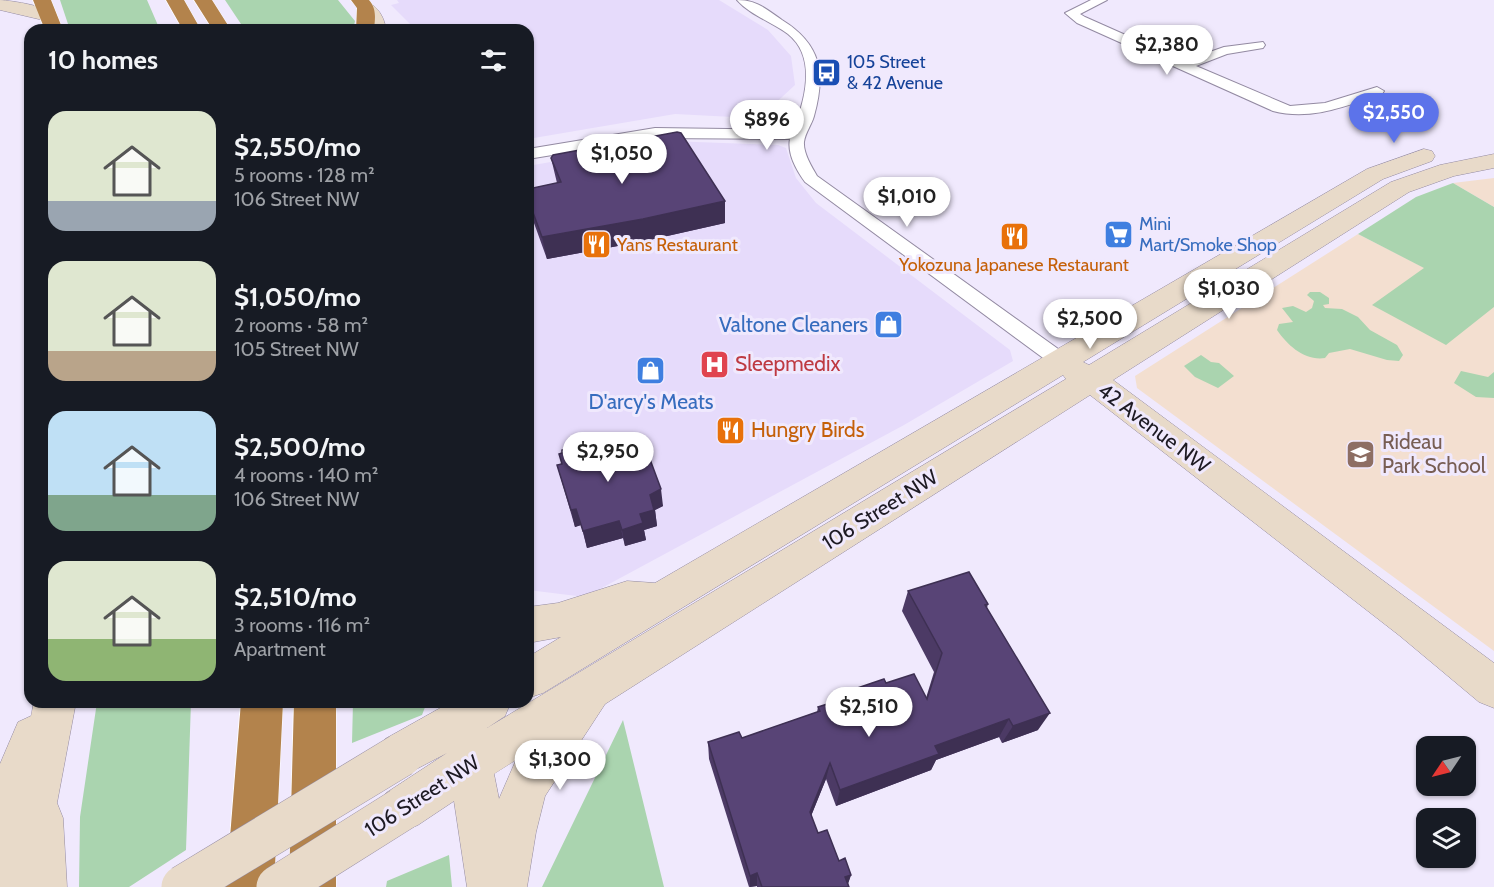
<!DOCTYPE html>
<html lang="en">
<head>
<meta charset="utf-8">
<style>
	body { margin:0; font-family:Cabin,sans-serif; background:#242831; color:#f1f3f6; height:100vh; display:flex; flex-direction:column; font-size:22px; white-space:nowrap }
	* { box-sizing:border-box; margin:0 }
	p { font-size:20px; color:#9ea1a6 }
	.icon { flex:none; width:33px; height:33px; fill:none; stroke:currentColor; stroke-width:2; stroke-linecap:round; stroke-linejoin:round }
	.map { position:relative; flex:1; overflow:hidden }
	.panel { position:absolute; left:24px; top:24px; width:510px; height:684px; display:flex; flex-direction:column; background:#171b24; border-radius:18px; box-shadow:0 2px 4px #0004 }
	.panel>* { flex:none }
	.needle { width:39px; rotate:235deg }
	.fabs { position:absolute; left:1416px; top:736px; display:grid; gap:12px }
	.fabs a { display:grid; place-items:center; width:60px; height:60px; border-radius:12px; background:#171b24; box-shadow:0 2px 4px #0004; font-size:30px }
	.price { position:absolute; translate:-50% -51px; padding:0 14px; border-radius:21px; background:#fff; color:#222; font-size:20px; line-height:39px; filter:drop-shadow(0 2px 3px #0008) }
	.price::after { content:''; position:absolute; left:50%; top:36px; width:18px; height:14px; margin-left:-9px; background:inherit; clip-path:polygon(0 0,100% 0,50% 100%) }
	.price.on { background:#5c73ea; color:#fff }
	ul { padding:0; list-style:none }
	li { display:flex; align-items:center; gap:18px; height:150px; padding:0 24px }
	li span { display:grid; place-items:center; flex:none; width:168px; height:120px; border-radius:18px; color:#555 }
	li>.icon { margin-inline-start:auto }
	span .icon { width:72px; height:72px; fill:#fffc; stroke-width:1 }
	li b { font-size:26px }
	h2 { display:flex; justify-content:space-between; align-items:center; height:72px; padding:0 24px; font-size:26px }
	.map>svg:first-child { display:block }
	.built { fill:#e6dbfb }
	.education { fill:#f3dfd0 }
	.green { fill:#aad4af }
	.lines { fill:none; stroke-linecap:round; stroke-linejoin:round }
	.street-casing { stroke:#938aa2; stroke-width:2 }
	.secondary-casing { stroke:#938aa2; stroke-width:1 }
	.highway-casing { stroke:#fff; stroke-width:1 }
	.street { fill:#fff; fill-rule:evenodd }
	.secondary { fill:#e8dac9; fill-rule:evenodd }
	.highway { fill:#b3834c; fill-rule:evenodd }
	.secondary-bridge-casing { stroke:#938aa2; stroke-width:44; stroke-linecap:butt }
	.secondary-bridge { stroke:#e8dac9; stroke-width:43 }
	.wall { fill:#4c3a65 }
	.shaded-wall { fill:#3e3053 }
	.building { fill:#584476; stroke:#3e3053; stroke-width:1.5 }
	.labels { text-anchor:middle; stroke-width:6; stroke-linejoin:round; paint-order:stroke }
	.far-transit-label { font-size:18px; fill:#164399; stroke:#f0e9fd; text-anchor:start }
	.far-shop-label { font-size:18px; fill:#366cbe; stroke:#f0e9fd; text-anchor:start }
	.far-food-label { font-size:18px; fill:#c56008; stroke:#f0e9fd; text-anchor:start }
	.shop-label { font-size:21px; fill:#366cbe; stroke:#f0e9fd; text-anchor:end }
	.health-label { font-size:21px; fill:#be3a42; stroke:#f0e9fd; text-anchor:start }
	.street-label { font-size:21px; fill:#1d1a23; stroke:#f0e9fd }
	.food-label { font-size:21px; fill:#c56008; stroke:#f0e9fd; text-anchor:start }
	.education-label { font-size:21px; fill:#785e54; stroke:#f0e9fd; text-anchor:start }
</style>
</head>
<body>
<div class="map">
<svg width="1494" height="887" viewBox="0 0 1494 887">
	<rect width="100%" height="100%" fill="#f0e9fd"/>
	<!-- built -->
	<path class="built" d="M397 0H719L768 30 791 56 795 85 769 109 733 117 675 114 528 139V30H416L391 5 399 3Z
		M669 141 778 145 786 148 796 178 816 203 1010 350 1013 361 904 425 585 597 528 590V166Z"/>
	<!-- education -->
	<path class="education" d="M1494 178V207L1453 183Z
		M1358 234 1494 303V651L1137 388 1135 376Z"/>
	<!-- green -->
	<path class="green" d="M60 0H147L160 30H70Z
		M225 0H338L355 21 353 30H245Z
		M1453 183 1494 207V307L1446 345 1372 305 1424 268 1358 234 1416 197Z
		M1310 292H1320L1329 298V304L1323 305 1325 308 1342 309 1358 317 1370 330 1397 345 1403 355 1399 361 1387 360 1350 349 1329 353 1325 358C1305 361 1288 346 1277 330L1279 324 1293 322 1282 308 1293 306 1306 312 1312 308 1314 301 1307 295Z
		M1201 355 1211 362 1219 363 1234 376 1218 388 1195 377 1184 366Z
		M1461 371 1488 377 1494 372V398L1476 397 1454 383Z
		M97 702H191L186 850 129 887H79L80 817Z
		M353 702H427L422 715 352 743Z
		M623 720 664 887H542Z
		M449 855 452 887H386L387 881Z"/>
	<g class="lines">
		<defs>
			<path id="street" d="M737 0C757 0 766 9 782 20 821 44 826 73 814 116 812 124 805 133 804 142 803 153 812 167 817 176L1068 356 1071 361 1068 366 1061 368 1054 366 805 182C797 171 787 154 790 139L655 138 528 159V149L655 128 793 130C805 101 817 57 788 34 772 22 750 15 737 0Z
				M1091 0H1107L1080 14 1085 17 1184 61 1224 47 1263 42 1265 45 1263 48 1227 54 1196 66 1290 106 1325 103 1377 87 1384 91 1382 94C1346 106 1311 121 1273 111L1077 23 1065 13Z"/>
			<path id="secondary" d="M0 0C13 1 49 6 56 16L53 20 47 21 0 10Z
				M366 2C378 5 385 19 386 30H368L367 21 357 7 360 3Z
				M1424 149 1432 151 1435 156 1432 161 1383 179 1083 362 1089 365 1391 182 1440 165 1494 154V168L1454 176 1409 192 1113 380 1494 663V708L1479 702 1400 636 1090 395 605 704 545 796 536 832 527 887H467L454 801 418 825 402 832 386 825 379 809 386 793 447 753 401 777 385 771 379 755 385 739 442 707V702H511L505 716 487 728 1066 379 1063 375 543 693 528 698V657L561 637 528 643V607L558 603 627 581 655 583 1367 169ZM516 760 499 799 494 774Z
				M34 702H76L57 803 63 818 67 887H0V764L18 722 31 716Z"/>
			<path id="highway" d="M33 0H51L63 30H45Z
				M166 0H184L201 30H183Z
				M194 0H212L231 30H213Z
				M351 0H369C377 9 375 19 374 30H356L357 8Z
				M241 702H283L274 887H226Z
				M294 702H336V887H290L289 883Z"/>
		</defs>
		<!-- street casing -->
		<use href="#street" class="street-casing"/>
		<!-- secondary casing -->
		<use href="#secondary" class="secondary-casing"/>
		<!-- highway casing -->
		<use href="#highway" class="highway-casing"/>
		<!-- street -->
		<use href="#street" class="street"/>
		<!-- secondary -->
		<use href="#secondary" class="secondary"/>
		<!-- highway -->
		<use href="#highway" class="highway"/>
		<defs>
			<path id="secondary-bridge" d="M183 887 401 755
				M278 887 402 809"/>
		</defs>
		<!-- secondary-bridge casing -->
		<use href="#secondary-bridge" class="secondary-bridge-casing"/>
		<!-- secondary-bridge -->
		<use href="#secondary-bridge" class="secondary-bridge"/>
	</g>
	<!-- wall -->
	<path class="wall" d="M551 158 725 201V223L645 241 547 259 530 212 528 205V189L557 183Z
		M614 444 632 449 663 506 655 510 657 526 644 530 646 540 625 546 623 538 587 548 581 525 575 527 557 465Z
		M908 591 988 604 987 608 1038 730 1002 743 999 737 936 760 931 770 836 806 826 779 811 816 818 833 851 875 848 883 849 887H757V886L749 887 709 759 708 742 742 738 817 712 818 707 839 700 840 694 886 683 926 698 934 672 902 611Z"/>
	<!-- shaded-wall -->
	<path class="shaded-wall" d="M725 201V223L645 241 547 259 542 237Z
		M661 489 663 506 655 510 657 526 644 530 646 540 625 546 622 530 640 514 650 495Z
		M576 509 581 525 575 527 571 510Z
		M619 521 623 538 587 548 583 531Z
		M1050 713 1038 730 1002 743 1013 726Z
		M1009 719 999 737 936 760 931 770 836 806 840 790 935 746Z
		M830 763 826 779 807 826 810 812Z
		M757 873V886L750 887V876Z
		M851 875 847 887 845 877Z"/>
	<!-- building -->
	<path class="building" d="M677 132 681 133 725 201 643 219 542 237 528 199V189L561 182 551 158 553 155Z
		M611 436 614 444 629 440 632 449 645 446 661 489 650 495 654 510 640 514 643 523 622 530 619 521 583 531 576 509 571 510 557 465 562 464 559 454 562 453V450Z
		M969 572 988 604 985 605 1050 713 1013 726 1009 719 935 746 939 754 840 790 830 763 810 812 818 833 827 830 839 861 845 858 851 875 845 877 849 887H762L757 873 750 876 708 742 739 732 742 738 820 711 818 707 843 699 840 694 884 679 886 683 914 674 927 699 942 653 908 591Z"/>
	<!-- icons -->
	<defs>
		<symbol id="bus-square" viewBox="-11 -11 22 22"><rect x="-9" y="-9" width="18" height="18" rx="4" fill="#1a4fb4" stroke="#f0e9fd"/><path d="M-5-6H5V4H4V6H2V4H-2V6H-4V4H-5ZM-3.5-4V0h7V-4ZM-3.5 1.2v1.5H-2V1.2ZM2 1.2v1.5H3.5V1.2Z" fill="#fff"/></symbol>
		<symbol id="supermarket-square" viewBox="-11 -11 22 22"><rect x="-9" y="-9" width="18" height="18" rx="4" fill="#3f7fe0" stroke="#f0e9fd"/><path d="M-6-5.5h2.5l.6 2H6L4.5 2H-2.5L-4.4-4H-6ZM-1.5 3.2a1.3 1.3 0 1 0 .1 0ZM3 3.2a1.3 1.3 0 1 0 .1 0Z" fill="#fff"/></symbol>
		<symbol id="restaurant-square" viewBox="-11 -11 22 22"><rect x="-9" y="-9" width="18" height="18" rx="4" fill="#e8710a" stroke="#f0e9fd"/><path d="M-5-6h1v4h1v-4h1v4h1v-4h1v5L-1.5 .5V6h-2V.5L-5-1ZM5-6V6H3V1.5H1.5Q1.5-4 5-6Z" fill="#fff"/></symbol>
		<symbol id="shop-square" viewBox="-11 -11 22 22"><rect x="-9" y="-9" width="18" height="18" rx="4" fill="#3f7fe0" stroke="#f0e9fd"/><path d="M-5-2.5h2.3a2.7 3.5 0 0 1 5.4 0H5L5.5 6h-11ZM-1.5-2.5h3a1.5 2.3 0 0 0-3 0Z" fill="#fff"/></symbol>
		<symbol id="hospital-square" viewBox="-11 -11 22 22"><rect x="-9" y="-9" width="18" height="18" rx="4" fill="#e0444e" stroke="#f0e9fd"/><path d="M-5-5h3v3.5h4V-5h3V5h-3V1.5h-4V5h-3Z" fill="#fff"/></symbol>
		<symbol id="school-square" viewBox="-11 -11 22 22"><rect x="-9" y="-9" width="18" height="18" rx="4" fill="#8d6e63" stroke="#f0e9fd"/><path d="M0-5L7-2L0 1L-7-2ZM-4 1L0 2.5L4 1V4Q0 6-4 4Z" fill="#fff"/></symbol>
	</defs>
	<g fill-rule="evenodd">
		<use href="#bus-square" x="810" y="56" width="33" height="33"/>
		<use href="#supermarket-square" x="1102" y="218" width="33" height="33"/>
		<use href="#restaurant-square" x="998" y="220" width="33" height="33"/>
		<use href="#restaurant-square" x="580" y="228" width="33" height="33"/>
		<use href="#shop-square" x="872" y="308" width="33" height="33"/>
		<use href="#hospital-square" x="698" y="348" width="33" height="33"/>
		<use href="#shop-square" x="634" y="354" width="33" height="33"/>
		<use href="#restaurant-square" x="714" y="414" width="33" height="33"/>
		<use href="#school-square" x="1344" y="438" width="33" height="33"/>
	</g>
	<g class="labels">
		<!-- far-transit labels -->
		<g class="far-transit-label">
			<text x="847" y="68">105 Street<tspan x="847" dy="21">&amp; 42 Avenue</tspan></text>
		</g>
		<!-- far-shop labels -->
		<g class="far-shop-label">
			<text x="1139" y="230">Mini<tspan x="1139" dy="21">Mart/Smoke Shop</tspan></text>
		</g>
		<!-- far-food labels -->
		<g class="far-food-label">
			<text x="617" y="251">Yans Restaurant</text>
			<text x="1014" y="271" text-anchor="middle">Yokozuna Japanese Restaurant</text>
		</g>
		<!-- shop labels -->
		<g class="shop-label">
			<text x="868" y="332">Valtone Cleaners</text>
			<text x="651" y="409" text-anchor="middle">D'arcy's Meats</text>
		</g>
		<!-- health labels -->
		<g class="health-label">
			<text x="735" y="371">Sleepmedix</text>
		</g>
		<!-- street labels -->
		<g class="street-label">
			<text transform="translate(1154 428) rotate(37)" y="7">42 Avenue NW</text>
			<text transform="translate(880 510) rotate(-32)" y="7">106 Street NW</text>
			<text transform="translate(422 796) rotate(-33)" y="7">106 Street NW</text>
		</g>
		<!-- food labels -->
		<g class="food-label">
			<text x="751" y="437">Hungry Birds</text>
		</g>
		<!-- education labels -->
		<g class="education-label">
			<text x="1382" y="449">Rideau<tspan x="1382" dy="24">Park School</tspan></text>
		</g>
	</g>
</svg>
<div class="fabs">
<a><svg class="needle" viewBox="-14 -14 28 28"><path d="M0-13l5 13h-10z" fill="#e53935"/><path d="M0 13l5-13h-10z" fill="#9ea1a6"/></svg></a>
<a><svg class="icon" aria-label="layers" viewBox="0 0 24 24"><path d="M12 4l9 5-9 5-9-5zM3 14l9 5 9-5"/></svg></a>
</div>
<b class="price" style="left:1167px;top:76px">$2,380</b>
<b class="price on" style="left:1394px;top:144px">$2,550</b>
<b class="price" style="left:767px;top:151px">$896</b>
<b class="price" style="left:622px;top:185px">$1,050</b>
<b class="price" style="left:907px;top:228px">$1,010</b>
<b class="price" style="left:1229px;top:320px">$1,030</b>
<b class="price" style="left:1090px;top:350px">$2,500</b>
<b class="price" style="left:608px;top:483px">$2,950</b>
<b class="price" style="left:869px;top:738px">$2,510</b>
<b class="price" style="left:560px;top:791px">$1,300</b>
<section class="panel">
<h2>10 homes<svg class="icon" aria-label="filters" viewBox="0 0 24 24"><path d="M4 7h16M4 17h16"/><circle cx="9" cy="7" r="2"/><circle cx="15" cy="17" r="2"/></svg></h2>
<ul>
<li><span style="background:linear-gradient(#dfe7d0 75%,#9aa5b1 0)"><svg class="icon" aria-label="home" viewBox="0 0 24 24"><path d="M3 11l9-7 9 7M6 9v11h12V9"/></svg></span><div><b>$2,550/mo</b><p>5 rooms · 128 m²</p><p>106 Street NW</p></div></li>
<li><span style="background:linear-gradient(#dfe7d0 75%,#b9a48a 0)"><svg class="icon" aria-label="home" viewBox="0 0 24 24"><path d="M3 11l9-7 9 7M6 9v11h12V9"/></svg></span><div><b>$1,050/mo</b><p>2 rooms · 58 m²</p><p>105 Street NW</p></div></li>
<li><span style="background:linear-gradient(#bfe0f5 70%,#7fa58c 0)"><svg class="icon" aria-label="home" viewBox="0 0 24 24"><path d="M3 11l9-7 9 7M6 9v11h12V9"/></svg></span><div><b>$2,500/mo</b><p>4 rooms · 140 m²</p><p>106 Street NW</p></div></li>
<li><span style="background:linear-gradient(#dfe7d0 65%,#8fb573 0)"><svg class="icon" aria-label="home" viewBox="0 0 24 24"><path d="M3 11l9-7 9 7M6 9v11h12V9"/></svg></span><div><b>$2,510/mo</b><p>3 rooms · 116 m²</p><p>Apartment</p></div></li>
</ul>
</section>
</div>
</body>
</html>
